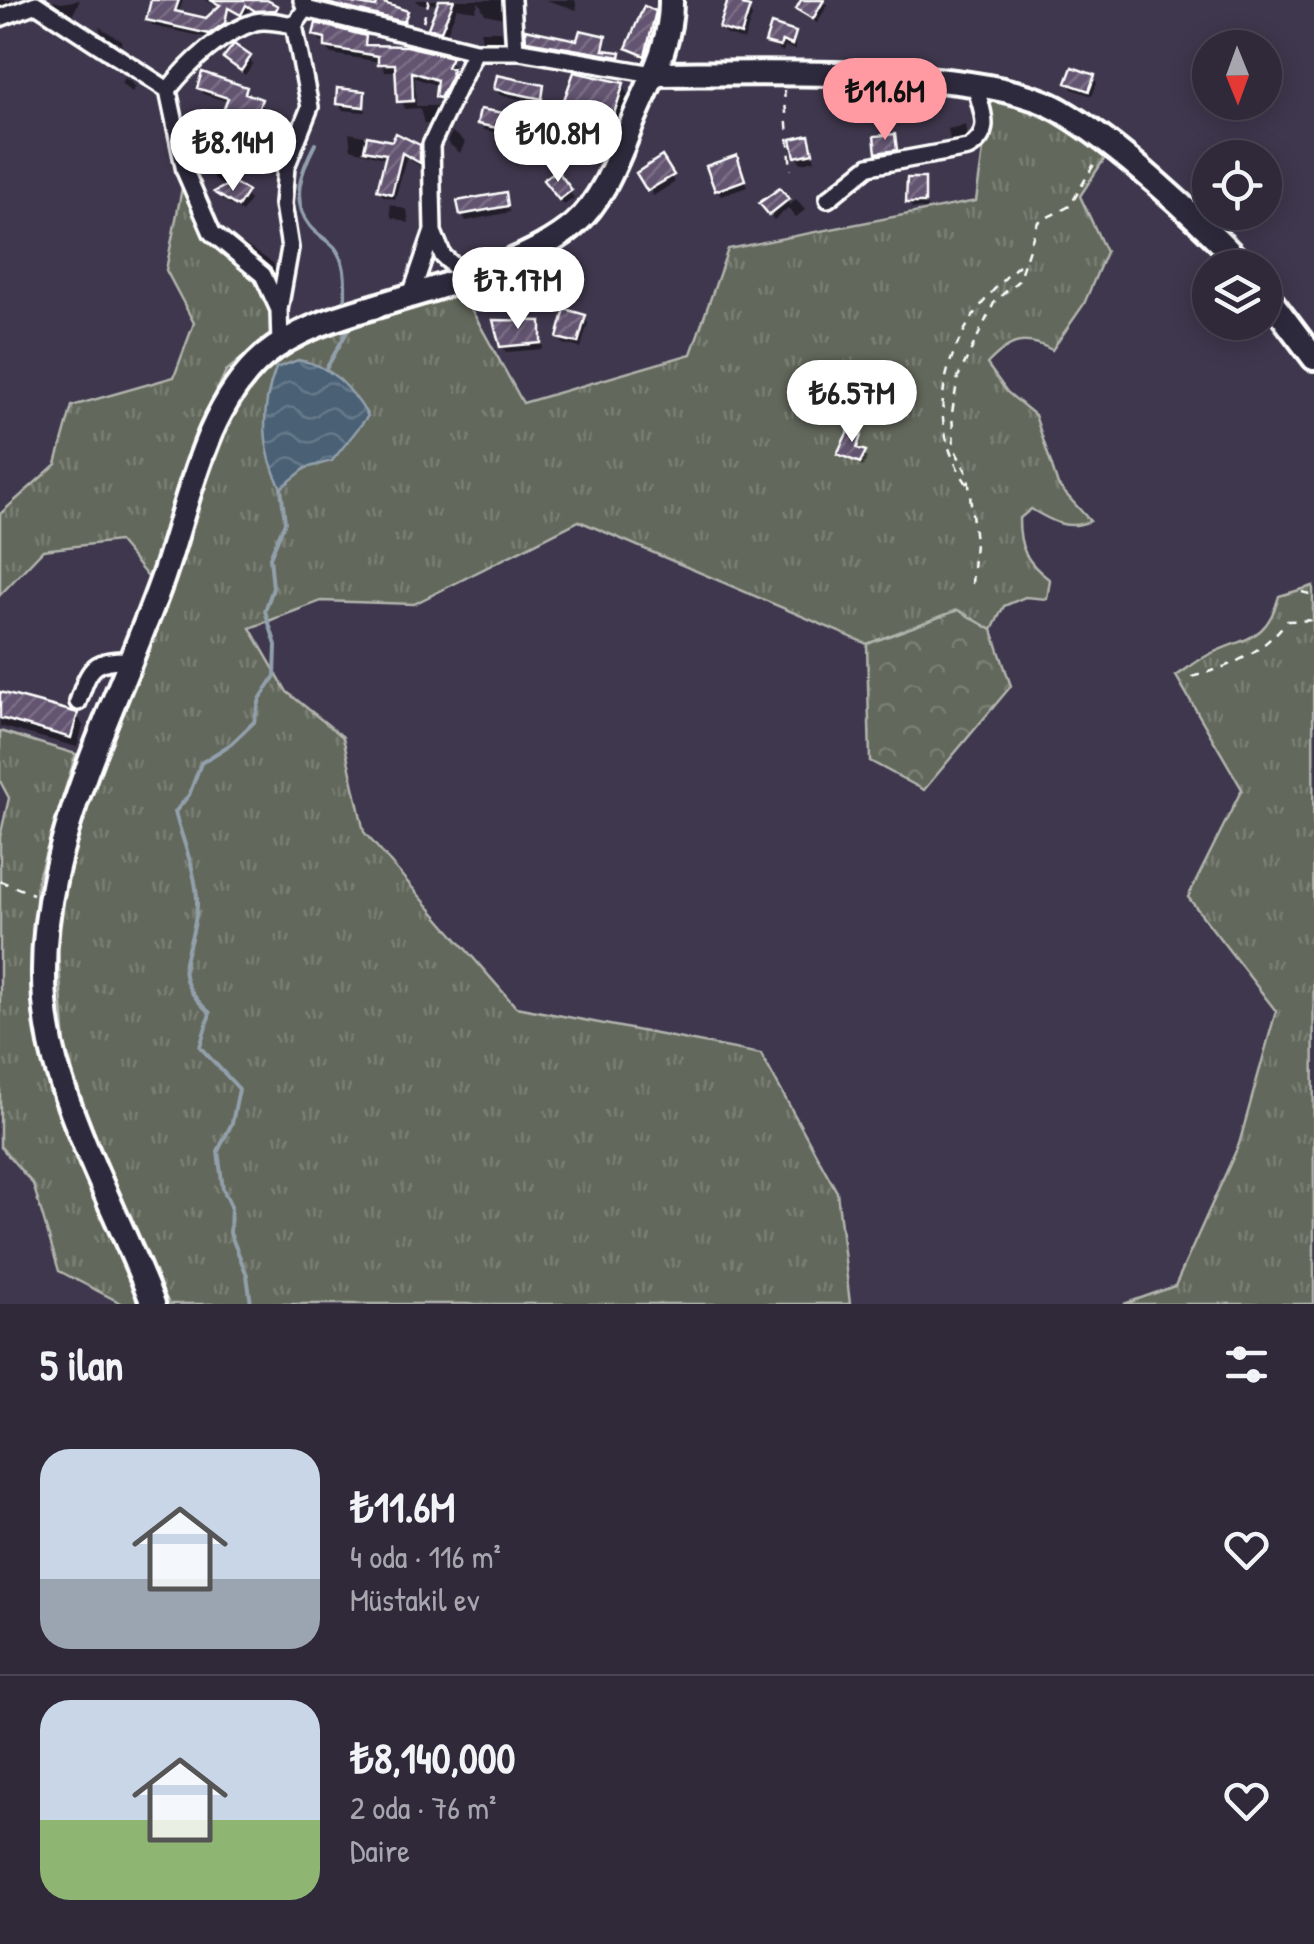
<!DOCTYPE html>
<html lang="tr">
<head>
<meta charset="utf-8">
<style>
	body { margin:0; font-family:"Patrick Hand",sans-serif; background:#3b3545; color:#f1f3f6; height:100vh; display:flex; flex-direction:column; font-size:38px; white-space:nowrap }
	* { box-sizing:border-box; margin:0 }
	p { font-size:32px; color:#a7a6af }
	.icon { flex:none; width:55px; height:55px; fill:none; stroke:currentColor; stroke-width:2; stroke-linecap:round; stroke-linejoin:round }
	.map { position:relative; height:1304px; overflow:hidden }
	.details { display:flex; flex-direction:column; background:#2f293a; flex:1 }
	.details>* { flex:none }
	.needle { width:65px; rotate:179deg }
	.tools { position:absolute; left:1192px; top:30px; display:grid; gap:20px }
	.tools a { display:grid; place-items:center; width:90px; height:90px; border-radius:50%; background:#2f293a; box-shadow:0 5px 25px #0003,0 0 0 2px #4a4554; font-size:50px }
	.price { position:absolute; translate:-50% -85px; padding:0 22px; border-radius:35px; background:#fff; color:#222; font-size:32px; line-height:65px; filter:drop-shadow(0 2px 5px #0008) }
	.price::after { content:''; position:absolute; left:50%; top:60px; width:30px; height:22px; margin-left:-15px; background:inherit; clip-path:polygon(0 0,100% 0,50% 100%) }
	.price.active { background:#ff9aa2; color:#111 }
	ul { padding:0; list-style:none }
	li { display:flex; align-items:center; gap:30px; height:250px; padding:0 40px }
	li+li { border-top:2px solid #4a4554 }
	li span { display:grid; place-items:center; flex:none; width:280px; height:200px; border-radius:30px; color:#555 }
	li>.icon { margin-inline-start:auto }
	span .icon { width:120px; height:120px; fill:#fffc; stroke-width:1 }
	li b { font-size:42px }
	h2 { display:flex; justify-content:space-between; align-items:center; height:120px; padding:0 40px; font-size:42px }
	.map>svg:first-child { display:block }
	.grass { fill:url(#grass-tufts); stroke:#b1b4ad; stroke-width:2.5 }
	.forest { fill:url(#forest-crowns); stroke:#b1b4ad; stroke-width:2.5 }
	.water { fill:url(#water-waves); stroke:#92a0ac; stroke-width:2.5 }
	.shadow { fill:#0007 }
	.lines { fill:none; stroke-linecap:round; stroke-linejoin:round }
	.stream { stroke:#92a0ac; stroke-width:4 }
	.building { fill:url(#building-hatch); stroke:#fff; stroke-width:2.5 }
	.street-casing { stroke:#fff; stroke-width:22 }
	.secondary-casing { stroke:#fff; stroke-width:30 }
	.path { stroke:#fff; stroke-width:2.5; stroke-dasharray:8 8; stroke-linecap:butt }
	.street { stroke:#2f2a3d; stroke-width:15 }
	.secondary { stroke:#2f2a3d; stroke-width:22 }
</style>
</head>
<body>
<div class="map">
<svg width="1314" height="1304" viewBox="0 0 1314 1304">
	<defs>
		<pattern id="grass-tufts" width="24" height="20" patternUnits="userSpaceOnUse" patternTransform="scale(2.5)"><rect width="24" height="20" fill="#63685b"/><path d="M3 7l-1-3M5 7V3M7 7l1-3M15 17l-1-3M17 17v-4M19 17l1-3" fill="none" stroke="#7a7f74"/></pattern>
		<pattern id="forest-crowns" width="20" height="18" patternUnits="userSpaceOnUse" patternTransform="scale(2.5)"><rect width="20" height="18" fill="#63685b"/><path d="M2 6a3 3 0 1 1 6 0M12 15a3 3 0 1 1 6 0" fill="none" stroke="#7a7f74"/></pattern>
		<pattern id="water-waves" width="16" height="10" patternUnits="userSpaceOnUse" patternTransform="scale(2.5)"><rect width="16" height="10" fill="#4a6175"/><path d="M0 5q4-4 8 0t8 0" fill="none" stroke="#65798a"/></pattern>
		<pattern id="building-hatch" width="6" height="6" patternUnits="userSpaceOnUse" patternTransform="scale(2.5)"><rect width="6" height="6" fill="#645571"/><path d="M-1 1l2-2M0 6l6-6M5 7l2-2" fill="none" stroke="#7b6e86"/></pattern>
	</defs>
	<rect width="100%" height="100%" fill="#3f374d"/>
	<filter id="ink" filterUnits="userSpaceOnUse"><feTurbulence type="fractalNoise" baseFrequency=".01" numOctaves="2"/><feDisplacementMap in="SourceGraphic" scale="20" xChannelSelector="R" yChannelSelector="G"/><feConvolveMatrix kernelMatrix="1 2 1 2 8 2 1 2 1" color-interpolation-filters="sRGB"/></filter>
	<g filter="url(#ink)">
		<!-- grass -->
		<path class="grass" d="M991 92 1058 112 1105 158 1080 196 1106 252 1084 304 1052 350C1023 334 1008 342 987 364L1007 392 1035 415 1058 485 1090 521C1067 531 1052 521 1031 509L1019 519C1019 548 1026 562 1050 580L1047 599 1025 597 1004 606 992 630 958 611 867 644 579 521 414 604 321 601 250 628 287 692 343 737 364 832 516 1007 761 1054 837 1192 850 1304H169L119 1197 66 1059 57 937 75 840 237 401 262 368 298 339 460 289 523 403 691 354 728 249 976 201Z
			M183 183 206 236 258 278 270 308 272 334 226 371 194 440 152 582 118 541 43 550 0 595V514L56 464 72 406 174 377 194 323 166 270Z
			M1313 586 1314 1304H1124L1175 1286 1239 1144 1276 1011 1188 897 1242 789 1176 676C1187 669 1198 660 1210 654 1247 636 1266 642 1279 596Z
			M0 731 76 754 37 881 33 964 43 1063 93 1197 134 1278 141 1304H123L59 1271 33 1184 0 1146V837L9 798 0 781Z"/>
		<!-- forest -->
		<path class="forest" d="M958 610 992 630 1011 686 924 790 870 761 867 644Z"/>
		<!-- water -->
		<path class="water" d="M298 360C332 365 351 388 368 416L332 461 306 468 281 488C261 449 260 409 276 368Z"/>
		<!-- shadow -->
		<path class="shadow" d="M0 0H17L0 18Z
			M50 0 61 3 80 0 72 16Z
			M156 0H183L178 15 223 26 226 31 214 39 153 26 149 20Z
			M204 0H262L280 14 249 10 245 17Z
			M377 0H390L391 8 406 13 407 27 329 8 325 1 378 10Z
			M416 0H508L504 18 485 14 479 2 475 11 457 8 445 37 431 28 440 4H419Z
			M546 0H575L577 10Z
			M730 0 743 1 752 16 744 40 725 34 722 28Z
			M804 0 828 4 817 23 799 9Z
			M654 13 658 19 648 61 629 48Z
			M99 27 121 40 122 49 102 35Z
			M480 31H501L505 45H483Z
			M795 34V50L785 46 783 52 768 43Z
			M316 35 365 38 370 47 450 59 455 78 442 105 439 86 415 78 416 106H437L440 112 434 124H424L420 108 404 109 398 71H385L380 62 332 54Z
			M605 38 606 53 619 54 622 62 532 46 528 40 579 43Z
			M226 58H249L253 64 245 75Z
			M1093 77 1097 83 1092 96 1072 89 1069 83Z
			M125 78 136 87 132 92 121 83Z
			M622 85 628 95 616 135 569 121 563 111Z
			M200 87 245 90 264 107 257 127 230 117 229 102 203 94Z
			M543 87 545 104 500 95 496 89Z
			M364 93 366 112 342 110 339 104Z
			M515 117 516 136 484 130 480 124Z
			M965 125 968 142 951 146 948 129Z
			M452 132 465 142 460 153 447 142Z
			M349 133 418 147 422 167 406 158 395 199 383 196 379 189 387 159 351 149Z
			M894 137 899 156 882 159 878 153Z
			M808 138 815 160 801 163 797 156Z
			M225 154 229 161 220 170 250 200 242 212 221 199 218 193 227 188 217 182 199 156Z
			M661 160 675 182 653 196 639 173Z
			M739 164 747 187 721 196 717 190Z
			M556 173 574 198 564 205 550 187Z
			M924 180 927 209 912 208 909 202Z
			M779 191 790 205 796 199 805 210 796 217 788 208 774 220 766 210Z
			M504 195 510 212 466 221 462 214Z
			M390 204 407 210 409 223 391 217Z
			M233 237 273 263 277 276 234 240Z
			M584 317 588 323 581 348 563 344 559 337Z
			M540 324 543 349 506 352 502 346Z
			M862 431 860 451 867 458 863 467 840 453Z
			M0 694 77 715 83 726 77 747 0 726Z"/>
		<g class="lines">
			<!-- stream -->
			<path class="stream" d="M315 144C301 171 290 200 310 226 317 235 328 240 335 248 347 264 345 284 345 303
				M326 369 348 330
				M251 1304 247 1275 230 1233 231 1206 223 1189 218 1151 232 1123 239 1089 200 1047 210 1013C163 971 195 954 197 905 198 875 182 840 175 812L189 795 201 763 231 744 254 722 260 699 275 676 276 645 265 611 273 588 270 557 285 522 281 488"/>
		</g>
		<!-- building -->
		<path class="building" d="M151 0H179L175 11 206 18 220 5 210 0H267L278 6 276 10 255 11 246 5 241 15 228 8 225 23 209 34 146 20Z
			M336 0 376 7 378 1 408 11 404 22 323 2Z
			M439 0H454L441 31 428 28Z
			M728 0H744L743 5 750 7 741 35 719 28Z
			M801 0H824L813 19 796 9Z
			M644 6 656 11 645 56 626 48Z
			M316 23 366 36 365 45 407 46 452 57 447 67 452 68 451 77 440 98 435 97 437 80 412 72 413 101 397 102 395 64H378V56L325 47V38L313 35Z
			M771 24 796 32 792 45 782 41 780 47 765 43Z
			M525 29 577 40 580 30 606 36 603 50 621 52 620 57 526 41Z
			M234 44 251 56 241 71 223 58Z
			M1072 67 1095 75 1089 91 1066 83Z
			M202 72 247 87 245 93 262 99 254 122 223 111 228 98 197 88Z
			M574 72 624 83 610 126 560 111Z
			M497 75 544 85 542 99 494 89Z
			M337 88 365 91 364 107 336 104Z
			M480 109 516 115 513 131 477 124Z
			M208 128 227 153 210 171 193 149 201 143 196 137Z
			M396 133 420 145V163L402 153 392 194 377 190 386 154 364 150 367 136 392 141Z
			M895 134 897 150 876 153 874 136Z
			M809 135 813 153 795 157 791 139Z
			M737 155 745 180 715 191 706 166Z
			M662 156 674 175 647 191 636 173Z
			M557 170 572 190 559 200 543 180Z
			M907 178H925V203H906Z
			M233 182 248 191 238 207 214 192Z
			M780 188 789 199 769 215 759 203Z
			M506 192 508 206 460 215 457 201Z
			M565 309 586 315 578 343 557 338Z
			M493 320 541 321V343L500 347Z
			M851 425 863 429 857 448 866 451 860 463 837 454Z
			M0 692 78 713 71 738 0 718Z"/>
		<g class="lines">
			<defs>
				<path id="street" d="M302 0 306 9 475 51H520L653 74
					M512 0 515 51
					M36 4 168 90 185 171 212 233 263 275 279 310
					M0 18 36 4
					M168 90C189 63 222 32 255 22 267 19 282 23 294 25
					M828 199 869 166 968 148C995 133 981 109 975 85
					M433 232 443 256 465 276
					M411 295 433 231 431 145 475 51
					M280 345 279 310 290 248 283 204 286 167 310 107 294 25 306 9
					M78 702C90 666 93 659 133 660"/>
				<path id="secondary" d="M653 74C748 74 982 64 1060 110 1118 144 1198 218 1245 268
					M1265 293 1314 358
					M153 1304C124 1229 86 1158 61 1081 3 907 105 739 162 580 188 507 203 408 264 356 296 330 335 318 373 307 433 288 526 266 574 225 604 199 618 157 633 121 649 83 672 43 671 0"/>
			</defs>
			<!-- street casing -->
			<use href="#street" class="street-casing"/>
			<!-- secondary casing -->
			<use href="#secondary" class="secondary-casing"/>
			<!-- path -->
			<path class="path" d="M423 22 429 0
				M784 90 791 170
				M967 484C912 403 958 315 1025 260
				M972 584 975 542 968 475 954 448 952 413 958 377 995 301 1018 281 1038 222 1070 206 1097 159
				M1302 592 1314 595
				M1192 677C1234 665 1259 655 1287 621L1314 620
				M0 881 33 894"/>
			<!-- street -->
			<use href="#street" class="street"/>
			<!-- secondary -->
			<use href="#secondary" class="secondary"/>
		</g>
	</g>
</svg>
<div class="tools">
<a><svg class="needle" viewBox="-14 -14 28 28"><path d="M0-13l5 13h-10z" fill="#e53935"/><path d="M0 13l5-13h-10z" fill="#a7a6af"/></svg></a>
<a><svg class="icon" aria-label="locate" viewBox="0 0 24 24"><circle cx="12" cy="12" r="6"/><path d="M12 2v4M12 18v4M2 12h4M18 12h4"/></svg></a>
<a><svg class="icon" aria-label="layers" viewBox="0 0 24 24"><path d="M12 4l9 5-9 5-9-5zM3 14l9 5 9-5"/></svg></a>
</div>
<b class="price active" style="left:885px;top:143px">₺11.6M</b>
<b class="price" style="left:558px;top:185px">₺10.8M</b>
<b class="price" style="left:233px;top:194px">₺8.14M</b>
<b class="price" style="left:518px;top:332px">₺7.17M</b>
<b class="price" style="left:852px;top:445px">₺6.57M</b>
</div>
<section class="details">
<h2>5 ilan<svg class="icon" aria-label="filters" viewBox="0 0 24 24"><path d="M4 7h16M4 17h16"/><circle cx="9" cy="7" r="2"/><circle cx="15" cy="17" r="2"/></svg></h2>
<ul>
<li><span style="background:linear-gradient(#c9d6e8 65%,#9aa5b1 0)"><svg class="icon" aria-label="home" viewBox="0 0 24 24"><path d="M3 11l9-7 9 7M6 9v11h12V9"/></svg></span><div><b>₺11.6M</b><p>4 oda · 116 m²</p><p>Müstakil ev</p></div><svg class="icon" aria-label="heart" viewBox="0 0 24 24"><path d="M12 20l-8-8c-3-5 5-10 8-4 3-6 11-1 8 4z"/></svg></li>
<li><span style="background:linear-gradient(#c9d6e8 60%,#8fb573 0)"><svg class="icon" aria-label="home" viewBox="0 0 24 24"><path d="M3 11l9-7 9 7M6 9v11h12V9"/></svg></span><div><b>₺8,140,000</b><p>2 oda · 76 m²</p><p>Daire</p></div><svg class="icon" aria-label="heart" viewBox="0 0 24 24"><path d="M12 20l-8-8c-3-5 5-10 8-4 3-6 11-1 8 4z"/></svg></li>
</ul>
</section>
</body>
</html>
